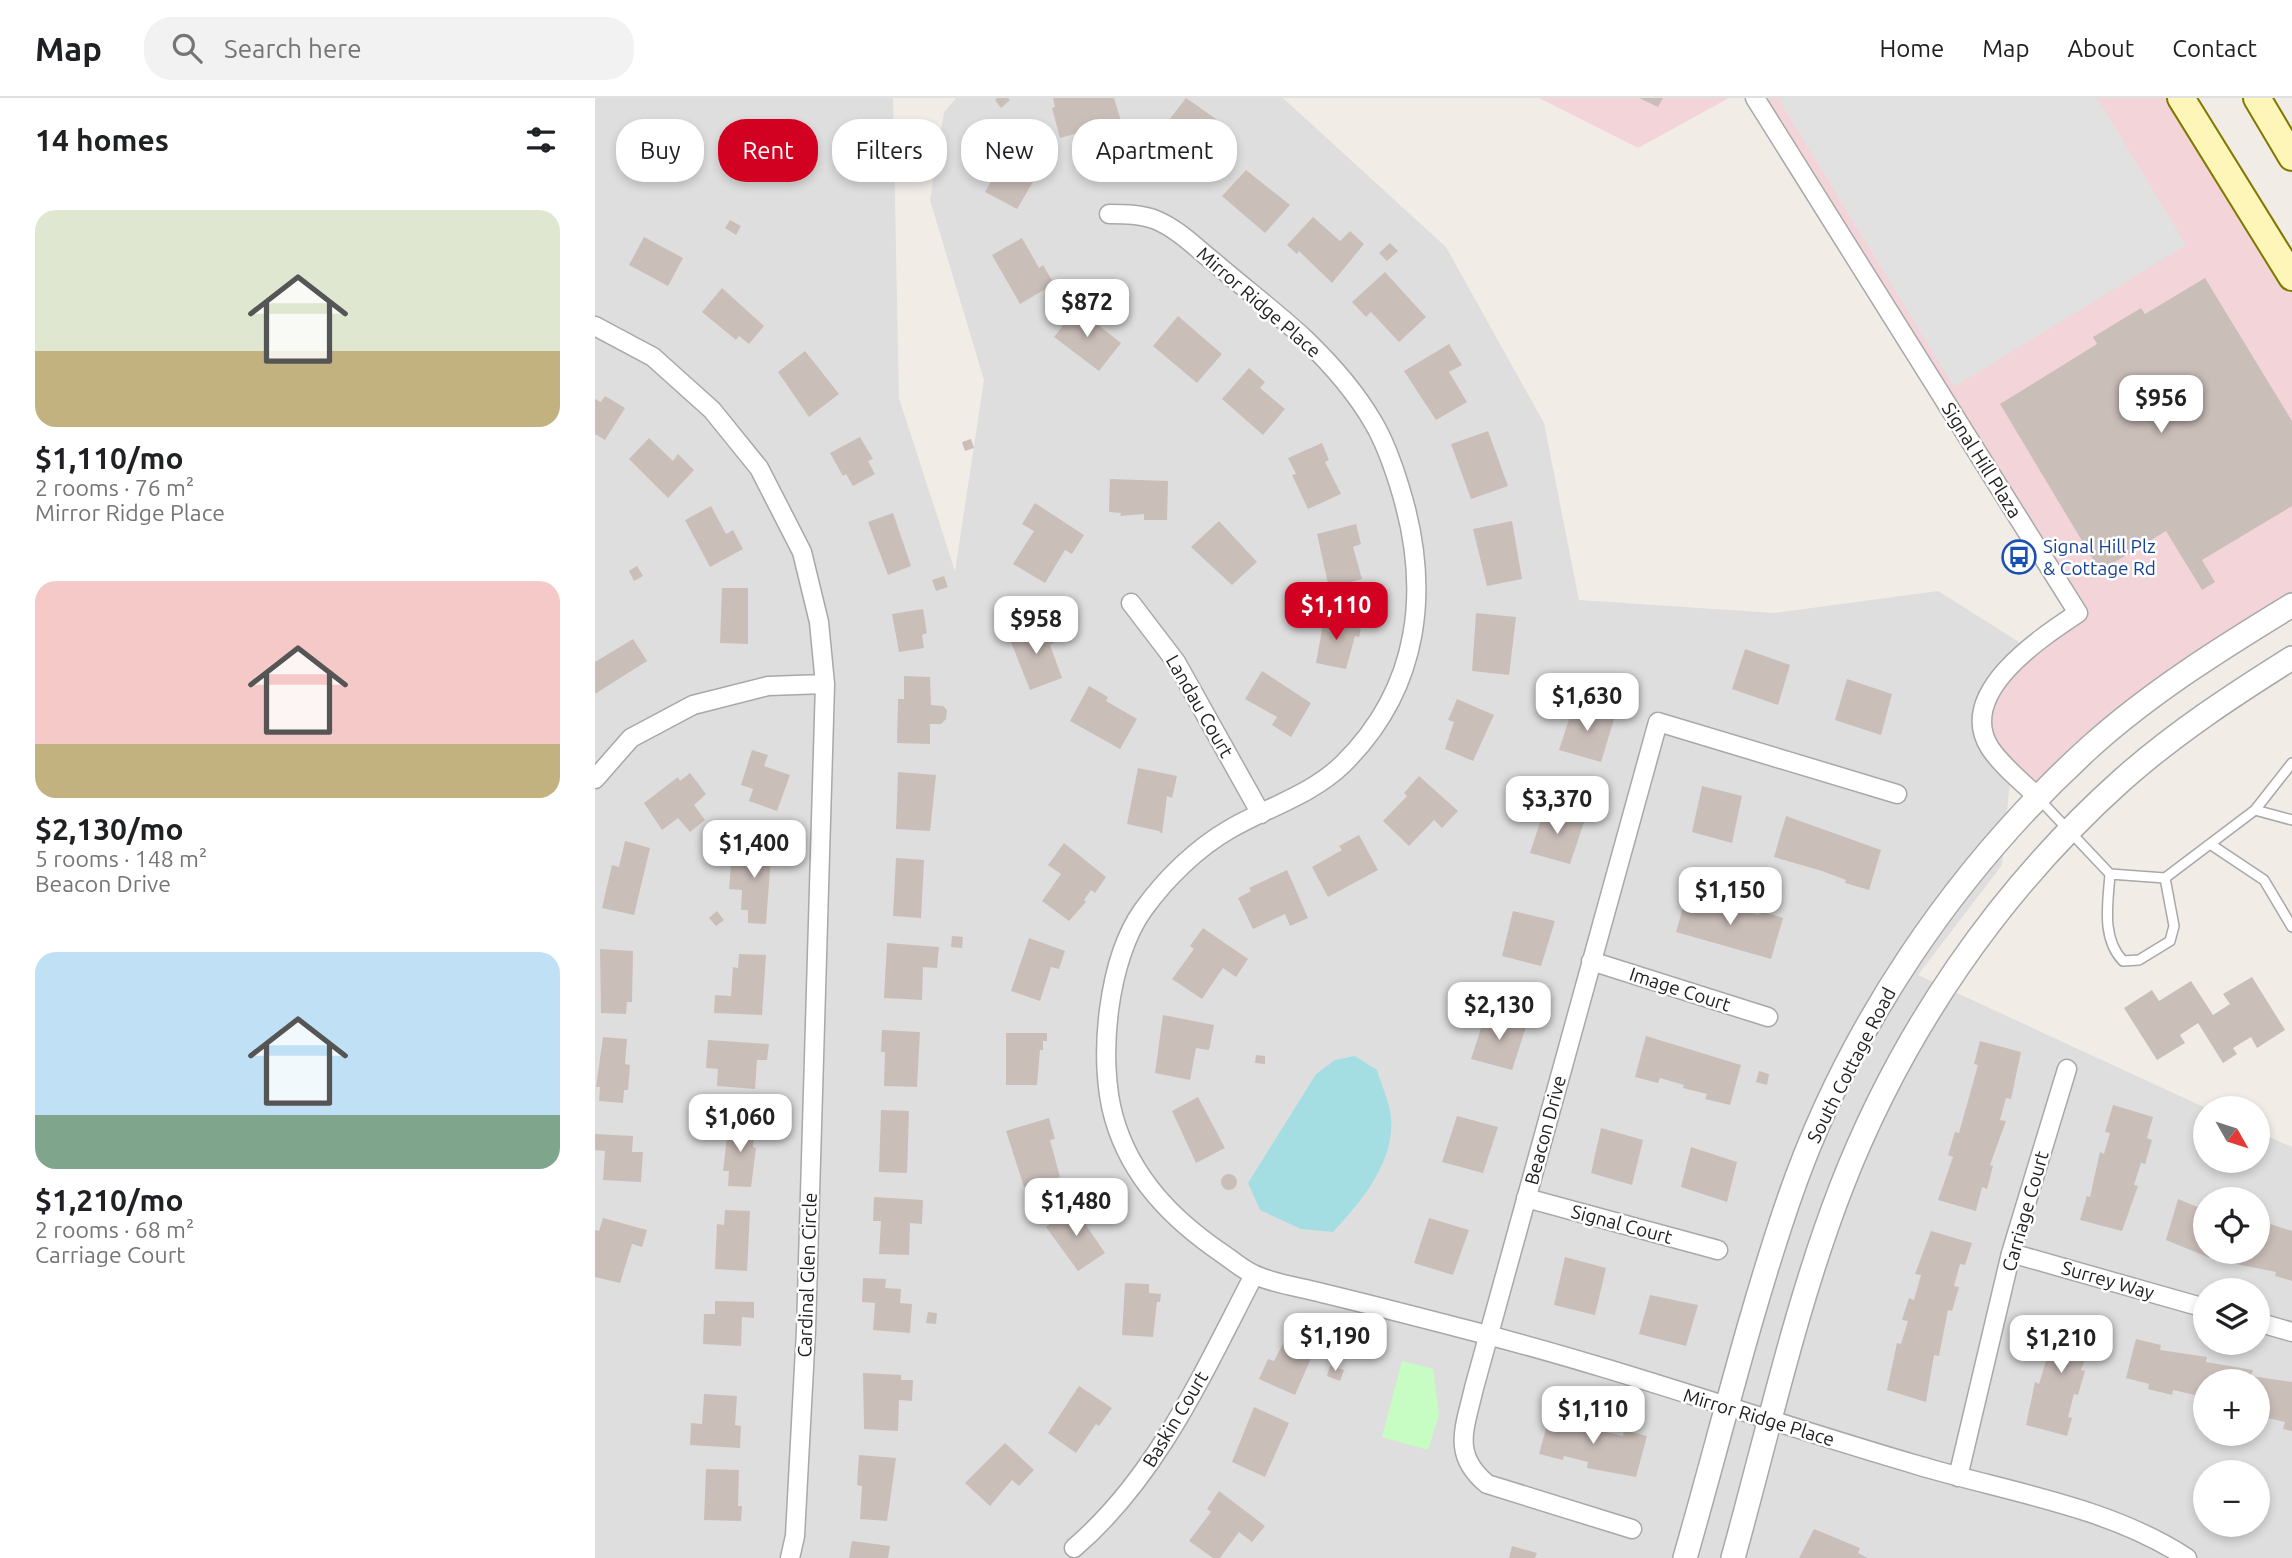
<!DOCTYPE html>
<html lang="en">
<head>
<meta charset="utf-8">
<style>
	body { margin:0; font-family:Ubuntu,sans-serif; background:#f2f2f2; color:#202124; height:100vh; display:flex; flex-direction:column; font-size:26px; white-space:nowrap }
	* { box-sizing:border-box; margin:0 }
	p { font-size:23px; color:#757577 }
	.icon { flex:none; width:38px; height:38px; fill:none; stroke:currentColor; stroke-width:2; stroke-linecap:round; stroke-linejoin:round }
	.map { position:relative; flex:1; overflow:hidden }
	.side { display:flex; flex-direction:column; background:#fff; width:595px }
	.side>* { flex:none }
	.hud { position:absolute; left:21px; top:21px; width:665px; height:63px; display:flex; gap:14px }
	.needle { width:46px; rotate:129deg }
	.fabs { position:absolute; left:1598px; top:998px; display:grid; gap:14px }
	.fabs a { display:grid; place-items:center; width:77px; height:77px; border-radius:50%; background:#fff; box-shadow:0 4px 10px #0003; font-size:35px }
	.price { position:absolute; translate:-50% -60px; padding:0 16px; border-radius:14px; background:#fff; color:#222; font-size:23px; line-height:46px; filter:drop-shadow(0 2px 4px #0008) }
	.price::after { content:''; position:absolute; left:50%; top:42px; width:21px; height:16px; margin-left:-10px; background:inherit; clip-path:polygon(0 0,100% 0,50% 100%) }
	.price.on { background:#d20021; color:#fff }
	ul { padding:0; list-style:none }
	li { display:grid; align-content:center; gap:14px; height:371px; padding:0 35px }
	li span { display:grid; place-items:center; height:217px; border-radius:21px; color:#555 }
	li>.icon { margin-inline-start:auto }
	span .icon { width:126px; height:126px; fill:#fffc; stroke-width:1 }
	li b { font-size:30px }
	h2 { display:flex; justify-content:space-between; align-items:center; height:84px; padding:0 35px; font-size:30px }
	.chip { padding:0 24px; border-radius:28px; background:#fff; box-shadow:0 4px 10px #0003; font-size:24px; line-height:63px }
	.chip.on { background:#d20021; color:#fff }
	header { display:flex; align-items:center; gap:42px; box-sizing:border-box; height:98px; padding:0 35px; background:#fff; border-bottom:2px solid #e0e0e0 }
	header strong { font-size:33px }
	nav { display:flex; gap:38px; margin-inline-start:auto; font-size:24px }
	.search { width:490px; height:63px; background:#f2f2f2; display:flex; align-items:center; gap:18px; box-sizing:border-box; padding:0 24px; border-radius:28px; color:#757577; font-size:26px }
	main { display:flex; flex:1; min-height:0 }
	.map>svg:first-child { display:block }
	.residential { fill:#dfdede; fill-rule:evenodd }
	.commercial { fill:#f3d5d9 }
	.park { fill:#c7fdc2 }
	.parking { fill:#e1e1e1 }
	.water { fill:#a5dee2 }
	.building { fill:#cabeb9 }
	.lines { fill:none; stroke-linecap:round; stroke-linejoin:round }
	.service-casing { stroke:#a8a8a8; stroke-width:12 }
	.minor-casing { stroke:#a8a8a8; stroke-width:21 }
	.tertiary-casing { stroke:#a8a8a8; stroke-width:26 }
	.secondary-casing { stroke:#807900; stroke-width:30 }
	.service { stroke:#fff; stroke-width:9 }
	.minor { stroke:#fff; stroke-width:18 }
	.tertiary { stroke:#fff; stroke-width:23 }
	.secondary { stroke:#fef6b9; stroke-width:26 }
	.labels { text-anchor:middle; stroke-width:5; stroke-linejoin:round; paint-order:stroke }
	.street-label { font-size:19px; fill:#212121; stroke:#fff }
	.transit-label { font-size:19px; fill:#164399; stroke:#fff; text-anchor:start }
</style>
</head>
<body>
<header>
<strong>Map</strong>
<div class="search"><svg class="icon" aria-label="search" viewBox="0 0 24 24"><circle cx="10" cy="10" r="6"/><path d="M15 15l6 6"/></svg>Search here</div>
<nav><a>Home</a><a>Map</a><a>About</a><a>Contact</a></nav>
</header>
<main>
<section class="side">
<h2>14 homes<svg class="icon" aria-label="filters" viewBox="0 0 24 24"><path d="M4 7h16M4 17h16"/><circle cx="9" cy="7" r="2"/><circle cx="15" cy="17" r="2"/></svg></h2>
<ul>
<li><span style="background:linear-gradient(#dfe7d0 65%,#c2b280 0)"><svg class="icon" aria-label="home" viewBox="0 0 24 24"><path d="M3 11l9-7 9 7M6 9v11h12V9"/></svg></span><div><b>$1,110/mo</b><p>2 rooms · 76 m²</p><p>Mirror Ridge Place</p></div></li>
<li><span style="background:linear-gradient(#f6c9c9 75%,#c2b280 0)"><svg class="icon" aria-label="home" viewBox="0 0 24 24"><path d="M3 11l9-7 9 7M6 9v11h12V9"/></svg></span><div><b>$2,130/mo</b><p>5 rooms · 148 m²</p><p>Beacon Drive</p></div></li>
<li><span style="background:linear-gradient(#bfe0f5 75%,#7fa58c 0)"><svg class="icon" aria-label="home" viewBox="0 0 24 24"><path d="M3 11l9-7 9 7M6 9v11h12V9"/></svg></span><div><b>$1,210/mo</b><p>2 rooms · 68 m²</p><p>Carriage Court</p></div></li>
</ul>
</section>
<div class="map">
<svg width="1697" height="1460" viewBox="0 0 1697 1460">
	<rect width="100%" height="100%" fill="#f2ece7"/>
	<!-- residential -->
	<path class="residential" d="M0 0H298L304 300 360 473 389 282 335 102 349 14 361 0H688L851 149 949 325 984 502 1180 515 1343 493 1432 549 1416 672 1407 767 1323 877 1611 1010 1610 1062H1662L1663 1034 1697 1049V1460H0ZM1610 1101H1662V1153H1610ZM1610 1192H1662V1244H1610ZM1610 1283H1662V1335H1610ZM1610 1374H1662V1426H1610Z"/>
	<!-- commercial -->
	<path class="commercial" d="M944 0H1134L1043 50Z
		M1161 0H1586L1697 179V507L1647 537 1444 700 1395 650V598L1482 515Z"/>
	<!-- park -->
	<path class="park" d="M807 1263 838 1271 844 1317 833 1352 787 1339Z"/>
	<!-- parking -->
	<path class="parking" d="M1183 0H1502L1591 147 1359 289Z"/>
	<!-- water -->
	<path class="water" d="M760 958 782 972C786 987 795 1004 796 1019 800 1064 766 1104 738 1134L706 1131 665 1112 653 1085 721 976 740 962Z"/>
	<!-- building -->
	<path class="building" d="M402 0H413L415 2 406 10 400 2Z
		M458 0H519L526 23 465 40 457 10 460 9Z
		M591 0 621 21 613 31 630 45 607 76 560 40Z
		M1044 0H1068L1063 9Z
		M418 44 451 62 422 111 390 94Z
		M651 72 695 107 670 135 627 98Z
		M718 119 745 143 755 133 769 146 737 185 704 153 702 156 692 147Z
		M135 122 146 128 141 137 130 130Z
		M49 139 88 160 73 188 34 167Z
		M427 140 444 170 448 167 459 186 425 206 397 157Z
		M795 145 803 153 792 163 784 155Z
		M790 174 831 219 804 244 776 214 771 219 757 204Z
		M1610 180 1697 323V408L1607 462 1620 484 1607 492 1571 433 1505 473 1405 306 1502 246 1498 239 1546 210 1550 216Z
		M127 190 169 228 154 246 144 238 141 242 107 214Z
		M484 207 501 220 498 223 526 245 504 273 459 239Z
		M583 218 627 256 602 285 558 248Z
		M854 246 867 267 854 274 872 304 841 322 809 273Z
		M210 253 244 296 214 319 183 274Z
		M654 270 670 284 665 290 690 311 668 337 627 301Z
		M10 298 30 310 10 342 0 336V301L6 304Z
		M893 333 913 388 876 401 856 346Z
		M265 339 278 361 273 363 280 376 258 388 251 376 248 378 235 355Z
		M54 340 78 363 83 356 99 372 73 400 34 361Z
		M376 341 379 350 370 353 367 344Z
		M727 345 734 362 730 364 746 396 713 411 697 377 701 376 693 360Z
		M515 381 573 383 572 422H549V416L525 418 526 415 514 414Z
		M440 405 489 437 477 456 470 452 450 485 418 466 439 433 427 426Z
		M116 408 131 436 138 432 148 451 115 469 90 422Z
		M298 415 316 468 293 477 273 424Z
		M624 423 662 464 637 487 596 449Z
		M917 423 927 481 892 488 878 431Z
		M761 426 766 446 758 449 767 481 734 490 722 436Z
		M42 468 48 478 39 483 34 473Z
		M349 478 353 489 341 493 337 482Z
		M127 490H153V546L125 545Z
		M328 511 332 535 327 537 329 550 304 554 297 516Z
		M730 515 753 520V528L766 531 764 539 760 538 751 571 721 565Z
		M881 515 921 519 914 577 877 573Z
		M452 525 459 545 455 547 467 580 435 592 414 539Z
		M38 541 52 563 0 596V564Z
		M1150 551 1195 567 1183 607 1137 591Z
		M667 573 716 605 696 639 677 627 682 619 650 601Z
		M309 578 335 579 336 607 348 608 352 612 351 621 346 626H335V646L302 645 303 601H309Z
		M963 580 977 584 974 594 960 590Z
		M1252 581 1297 596 1286 637 1240 622Z
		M494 588 513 599 511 603 542 621 525 651 475 623Z
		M862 601 899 617 878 663 850 651 859 624 853 622Z
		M979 606 1020 618 1006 664 964 652Z
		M157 652 173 657 169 668 195 677 182 713 154 703 158 691 146 687Z
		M543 670 582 678 577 700 572 698 567 736 564 733 532 726Z
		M303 674 341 677 335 733 301 731Z
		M95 675 111 696 99 707 110 722 95 734 83 720 67 732 49 705 83 679 85 683Z
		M824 678 863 713 847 730 839 722 814 748 788 723 812 698 809 695Z
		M1107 688 1147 698 1137 745 1097 734Z
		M950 709 990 721 975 766 935 755Z
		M1191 718 1286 752 1274 792 1250 785 1251 782 1227 773 1179 759Z
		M764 737 783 772 733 799 717 769 747 752 744 748Z
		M30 743 55 750 39 817 7 810 17 767 24 769Z
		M151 743 177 745 171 826 153 825V812H146L147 792 134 791 136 767H149Z
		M469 745 511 779 500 795 496 792 489 802 491 804 474 823 447 803 466 776 453 767Z
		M301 760 329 762 326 820 298 818Z
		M692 772 713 820 695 828 690 816 658 831 643 800 656 793 654 790Z
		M1092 795 1115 801 1114 806 1137 813 1138 810 1164 817 1165 813 1188 820 1176 861 1081 834Z
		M122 813 129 822 121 828 114 820Z
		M918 813 960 823 946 868 907 858Z
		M608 830 653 861 641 879 628 870 607 901 577 881 599 851 595 848Z
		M357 838 368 839 367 850 356 849Z
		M434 840 470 853 464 871 456 869 445 903 416 893Z
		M292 845 344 849 342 870 328 869 327 902 289 900Z
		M5 851 38 853 37 904H32L31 916 6 915Z
		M144 856 171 857 167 917 119 915 120 897 136 898 138 869 143 870Z
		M1657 879 1690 932 1662 950 1656 939 1638 950 1642 956 1628 965 1603 925 1585 937 1590 945 1562 962 1529 910 1557 892 1564 903 1596 883 1618 917 1635 906 1628 896Z
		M891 915 932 926 917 972 876 961Z
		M568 917 619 927 614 952 601 950 595 982 560 975Z
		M287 932 325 934 322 989 289 988 290 954H286Z
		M411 935H452V943H448V952H445L442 987H411Z
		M1051 938 1146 967 1135 1007 1110 1001 1112 996 1088 990 1089 987 1065 980 1063 985 1040 979Z
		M8 939 32 941 30 966 35 967 33 992H29L28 1005 4 1003 5 989H1Z
		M113 942 174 946 172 962H162L160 991 122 988 123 971 111 970Z
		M1385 943 1426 954 1416 1001 1411 1000 1405 1022 1411 1023 1395 1067 1398 1068 1392 1091 1387 1089 1381 1113 1343 1102 1358 1059 1353 1057 1360 1034 1364 1035 1383 967 1379 966Z
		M661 957 670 958V966L660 965Z
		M1164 973 1174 976 1172 987 1161 984Z
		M603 999 630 1050 601 1065 577 1013Z
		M100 1003 110 1004V1012H99Z
		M1518 1007 1558 1019 1552 1040 1557 1042 1550 1066 1546 1065 1539 1087 1543 1088 1527 1133 1485 1122 1492 1098 1495 1099 1505 1054 1509 1056 1515 1035 1510 1034Z
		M286 1012 314 1013 312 1075 284 1074Z
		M862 1018 903 1029 888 1075 847 1064Z
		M454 1020 460 1041 455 1042 465 1079 429 1089 411 1033Z
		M134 1023 160 1025 158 1049 161 1050 156 1089 133 1088 134 1073H128Z
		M1006 1030 1048 1042 1037 1087 996 1075Z
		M0 1036 38 1038 37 1054H48L46 1084 8 1082 10 1053 0 1052Z
		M1096 1049 1142 1064 1132 1104 1086 1089Z
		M626 1084a8 8 0 1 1 16 0a8 8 0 1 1-16 0Z
		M279 1099 328 1102 327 1126 315 1125 314 1157 284 1156 286 1123H278Z
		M1583 1101 1610 1112V1153H1662V1128L1671 1130 1672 1125 1697 1133V1183L1680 1178 1681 1174 1636 1165 1638 1161 1617 1154 1615 1160 1571 1142Z
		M482 1106 495 1124 491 1127 510 1155 483 1173 451 1129Z
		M130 1112 155 1113 152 1173 120 1171 122 1126 129 1127Z
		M8 1120 52 1132 47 1149 37 1146 25 1185 0 1179V1132L4 1133Z
		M834 1120 874 1132 858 1177 819 1165Z
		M1336 1133 1377 1145 1370 1167 1365 1166 1359 1188 1364 1189 1357 1213 1353 1212 1344 1258 1339 1257 1331 1304 1292 1292 1302 1245 1306 1246 1313 1223 1307 1222 1314 1200 1319 1202 1326 1177 1320 1176Z
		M970 1159 1011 1170 1000 1217 959 1207Z
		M268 1180 291 1181 290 1190 306 1191 305 1205 317 1206 315 1235 278 1232 280 1205 267 1204Z
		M530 1185 554 1186V1195L566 1196 565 1204H562L558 1239 527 1237Z
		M1055 1197 1103 1207 1091 1248 1044 1236Z
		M120 1203 159 1204V1220L147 1219 146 1248 108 1246 109 1216H120Z
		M333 1214 342 1215 341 1226 331 1225Z
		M1462 1217 1503 1229 1486 1272 1490 1273 1483 1297 1479 1296 1473 1319 1477 1320 1472 1338 1431 1327 1440 1284 1444 1286 1451 1263 1445 1261 1452 1239 1456 1240Z
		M692 1238 720 1251 700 1297 664 1281 673 1261 679 1263Z
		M1541 1241 1566 1247 1565 1252 1612 1259 1611 1264 1658 1272 1656 1278 1697 1284V1333L1688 1331 1690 1324 1669 1319 1667 1324 1662 1322V1283H1610V1307L1598 1304 1600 1297 1578 1292 1577 1297 1553 1291 1554 1286 1531 1280Z
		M735 1268 749 1272 745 1283 732 1278Z
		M268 1275 306 1277V1282H318L317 1303 304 1302 303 1333 269 1331Z
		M484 1288 517 1310 504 1328 501 1326 481 1355 453 1335Z
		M109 1296 142 1298 140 1327 146 1328 145 1350 95 1347 96 1325 107 1326Z
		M659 1309 694 1325 670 1379 637 1364Z
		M955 1316 1004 1327 1003 1332 1028 1338 1029 1332 1052 1338 1041 1379 992 1370 993 1364 969 1358 968 1362 944 1356Z
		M410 1345 439 1372 424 1388 417 1382 395 1408 370 1385Z
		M264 1357 301 1360 292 1423 265 1421 267 1388 262 1387Z
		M111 1371 144 1372 143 1408H147L146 1423 109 1422Z
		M624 1393 670 1428 657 1444 644 1434 625 1460H618L594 1443 616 1414 612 1411Z
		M1219 1431 1265 1450 1263 1455 1273 1460H1204Z
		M257 1443 295 1448 293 1460H254Z
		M917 1448 942 1455 940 1460H914Z"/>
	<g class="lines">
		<defs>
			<path id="service" d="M1444 701 1515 776 1570 780 1660 712 1697 722
				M1660 712 1697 665
				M1615 746 1669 782 1697 829
				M1515 776C1513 805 1506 840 1528 863L1544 862 1575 843 1579 828 1570 780"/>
			<path id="minor" d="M1160 0 1483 515C1447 539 1360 595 1395 650 1407 668 1428 685 1444 700
				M514 116C530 116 546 116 561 122 583 131 601 150 619 164 649 190 681 214 710 241 736 266 760 293 778 324 790 344 798 367 805 390 836 490 826 589 748 666 716 697 673 709 635 731 602 750 571 780 548 812 513 861 502 961 519 1020 536 1080 578 1122 628 1156 637 1162 647 1171 658 1176 678 1186 705 1189 727 1195 777 1207 827 1220 877 1233 1027 1271 1174 1324 1322 1367 1412 1394 1513 1408 1592 1460
				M0 228 58 259 117 312 164 370 207 454 224 524 230 586 211 1232 200 1438 195 1460
				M536 505 581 564 666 716
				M0 681 36 640 98 607 173 588 230 586
				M996 863 1173 919
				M931 1100 1123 1152
				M1416 1155 1610 1210
				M1662 1224 1697 1234
				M1363 1379 1416 1155 1472 971
				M1037 1431 892 1386C856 1356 870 1330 879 1290L1063 624 1302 696
				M479 1450C563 1378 609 1273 659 1177"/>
			<path id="tertiary" d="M1090 1460C1124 1342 1153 1221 1193 1104 1252 931 1360 772 1495 649 1556 594 1628 549 1697 507
				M1138 1460C1172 1338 1200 1209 1246 1090 1306 935 1403 793 1527 682 1580 635 1638 597 1697 560"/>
			<path id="secondary" d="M1586 0 1697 179
				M1662 0 1697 59"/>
		</defs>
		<!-- service casing -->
		<use href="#service" class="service-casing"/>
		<!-- minor casing -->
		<use href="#minor" class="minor-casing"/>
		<!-- tertiary casing -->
		<use href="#tertiary" class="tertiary-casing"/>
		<!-- secondary casing -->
		<use href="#secondary" class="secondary-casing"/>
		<!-- service -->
		<use href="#service" class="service"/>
		<!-- minor -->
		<use href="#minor" class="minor"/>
		<!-- tertiary -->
		<use href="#tertiary" class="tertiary"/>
		<!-- secondary -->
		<use href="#secondary" class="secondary"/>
	</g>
	<!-- icons -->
	<defs>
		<symbol id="bus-ring" viewBox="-11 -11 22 22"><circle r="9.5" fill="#fff" stroke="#1a4fb4" stroke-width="1.5"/><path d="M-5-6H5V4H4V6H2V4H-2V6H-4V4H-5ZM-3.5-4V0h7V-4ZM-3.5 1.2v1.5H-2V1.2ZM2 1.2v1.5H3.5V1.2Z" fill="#1a4fb4"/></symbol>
	</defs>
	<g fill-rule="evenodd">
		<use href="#bus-ring" x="1405" y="440" width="38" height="38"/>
	</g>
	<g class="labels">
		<!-- street labels -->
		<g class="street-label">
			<text transform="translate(664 204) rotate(41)" y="7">Mirror Ridge Place</text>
			<text transform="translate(1387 362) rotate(58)" y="7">Signal Hill Plaza</text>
			<text transform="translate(605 608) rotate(60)" y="7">Landau Court</text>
			<text transform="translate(1085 891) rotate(18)" y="7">Image Court</text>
			<text transform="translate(1256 967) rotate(-63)" y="7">South Cottage Road</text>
			<text transform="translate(950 1032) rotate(-75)" y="7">Beacon Drive</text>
			<text transform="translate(1430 1113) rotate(-74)" y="7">Carriage Court</text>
			<text transform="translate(1027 1126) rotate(15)" y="7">Signal Court</text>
			<text transform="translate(212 1177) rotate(-88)" y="7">Cardinal Glen Circle</text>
			<text transform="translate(1513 1182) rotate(16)" y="7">Surrey Way</text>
			<text transform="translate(1164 1319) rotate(17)" y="7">Mirror Ridge Place</text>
			<text transform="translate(580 1321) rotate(-59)" y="7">Baskin Court</text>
		</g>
		<!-- transit labels -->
		<g class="transit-label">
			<text x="1448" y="455">Signal Hill Plz<tspan x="1448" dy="22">&amp; Cottage Rd</tspan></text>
		</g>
	</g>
</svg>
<div class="fabs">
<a><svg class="needle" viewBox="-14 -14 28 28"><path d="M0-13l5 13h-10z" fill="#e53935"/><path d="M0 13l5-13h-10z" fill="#757577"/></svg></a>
<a><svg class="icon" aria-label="locate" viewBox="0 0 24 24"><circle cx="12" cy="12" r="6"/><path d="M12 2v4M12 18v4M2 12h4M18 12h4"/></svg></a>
<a><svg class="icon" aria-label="layers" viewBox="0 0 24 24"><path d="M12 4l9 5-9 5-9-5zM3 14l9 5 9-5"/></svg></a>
<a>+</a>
<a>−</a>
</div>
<b class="price" style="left:492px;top:241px">$872</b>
<b class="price" style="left:1566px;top:337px">$956</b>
<b class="price on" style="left:741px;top:544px">$1,110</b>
<b class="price" style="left:441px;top:558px">$958</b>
<b class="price" style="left:992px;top:635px">$1,630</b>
<b class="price" style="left:962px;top:738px">$3,370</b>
<b class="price" style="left:159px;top:782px">$1,400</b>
<b class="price" style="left:1135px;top:829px">$1,150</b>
<b class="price" style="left:904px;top:944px">$2,130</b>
<b class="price" style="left:145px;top:1056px">$1,060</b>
<b class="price" style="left:481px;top:1140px">$1,480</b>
<b class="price" style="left:740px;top:1275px">$1,190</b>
<b class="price" style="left:1466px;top:1277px">$1,210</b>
<b class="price" style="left:998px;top:1348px">$1,110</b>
<div class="hud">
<a class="chip">Buy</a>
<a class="chip on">Rent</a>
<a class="chip">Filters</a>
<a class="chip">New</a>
<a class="chip">Apartment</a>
</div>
</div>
</main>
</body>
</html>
